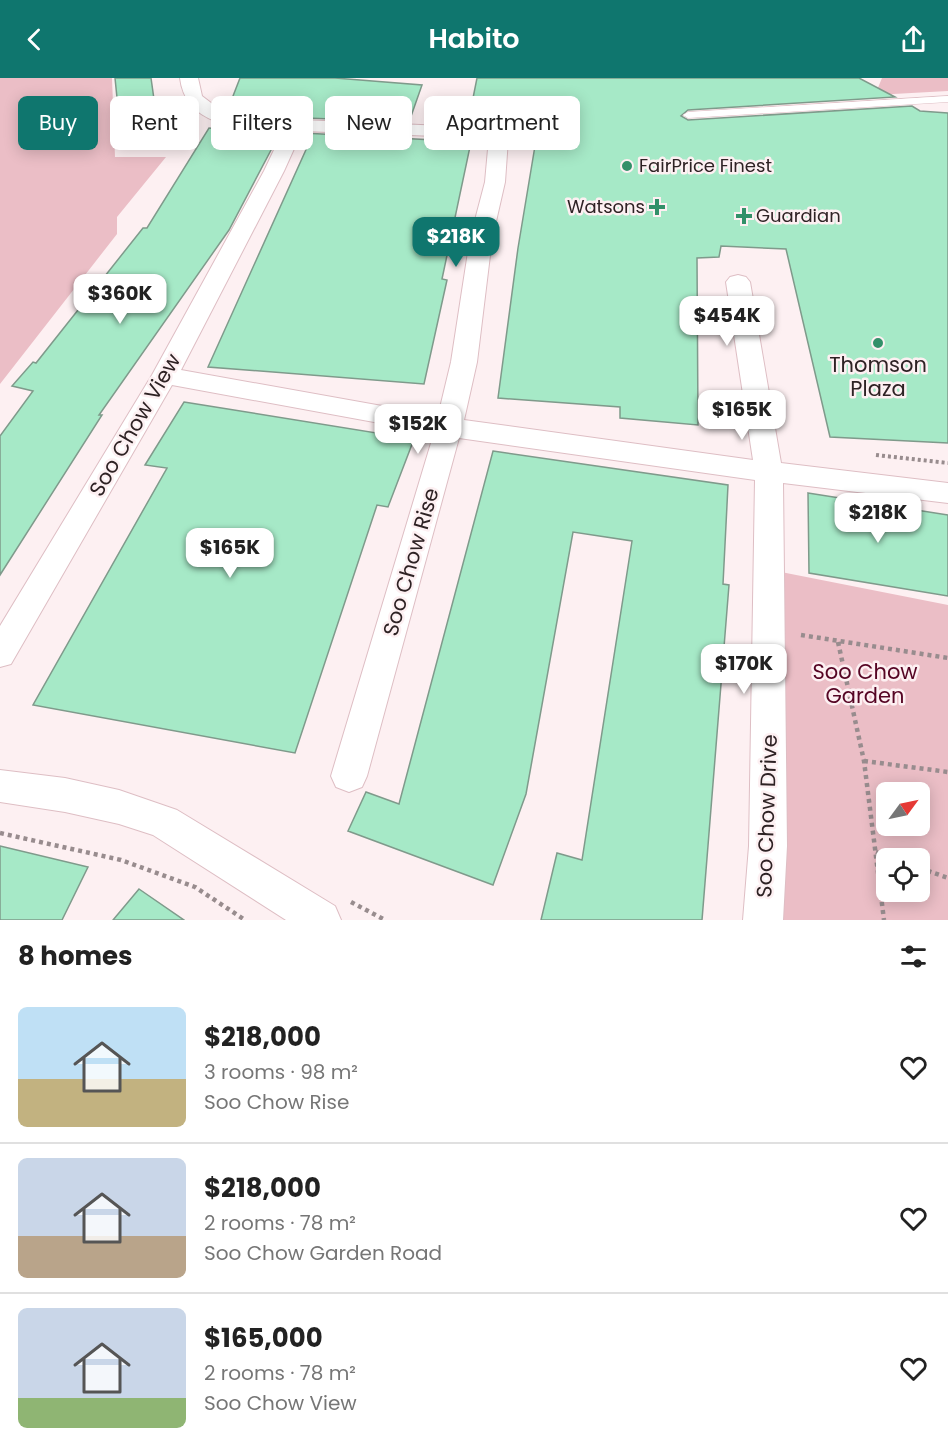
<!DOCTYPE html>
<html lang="en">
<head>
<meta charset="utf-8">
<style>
	body { margin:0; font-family:Poppins,sans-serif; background:#f2f2f2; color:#222; height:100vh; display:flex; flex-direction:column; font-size:22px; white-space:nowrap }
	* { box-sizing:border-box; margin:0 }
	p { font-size:20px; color:#767676 }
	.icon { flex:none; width:33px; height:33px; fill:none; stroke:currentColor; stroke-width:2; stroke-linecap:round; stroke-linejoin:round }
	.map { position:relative; height:842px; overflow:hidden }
	.drawer { display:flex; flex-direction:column; background:#fff; flex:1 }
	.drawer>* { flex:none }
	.hud { position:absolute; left:18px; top:18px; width:600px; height:54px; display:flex; gap:12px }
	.needle { width:39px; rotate:57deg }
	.fabs { position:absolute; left:876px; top:704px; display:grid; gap:12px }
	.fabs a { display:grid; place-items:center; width:54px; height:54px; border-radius:9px; background:#fff; box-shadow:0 3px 15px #0003; font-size:30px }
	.price { position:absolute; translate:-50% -51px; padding:0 14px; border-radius:12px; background:#fff; color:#222; font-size:20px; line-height:39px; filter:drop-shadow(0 2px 3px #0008) }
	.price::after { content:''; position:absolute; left:50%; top:36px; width:18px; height:14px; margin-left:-9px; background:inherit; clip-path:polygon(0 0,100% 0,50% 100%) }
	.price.on { background:#0f766e; color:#fff }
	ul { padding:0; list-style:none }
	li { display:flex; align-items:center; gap:18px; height:150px; padding:0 18px }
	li+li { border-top:2px solid #e0e0e0 }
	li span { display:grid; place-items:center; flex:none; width:168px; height:120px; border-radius:9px; color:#555 }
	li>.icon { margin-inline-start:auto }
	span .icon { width:72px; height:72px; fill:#fffc; stroke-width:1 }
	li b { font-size:26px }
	h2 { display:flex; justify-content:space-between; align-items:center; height:72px; padding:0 18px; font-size:26px }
	.tag { padding:0 21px; border-radius:9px; background:#fff; box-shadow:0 3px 15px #0003; font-size:21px; line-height:54px }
	.tag.on { background:#0f766e; color:#fff }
	header { display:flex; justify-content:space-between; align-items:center; height:78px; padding:0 18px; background:#0f766e; color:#fff; font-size:27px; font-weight:600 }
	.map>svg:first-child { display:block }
	.green { fill:#ebbec6; fill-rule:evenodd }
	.building { fill:#a6e9c7; stroke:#7f9a8b; stroke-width:1.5 }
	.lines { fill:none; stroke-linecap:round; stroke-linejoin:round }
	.lane-casing { stroke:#debec4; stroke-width:1 }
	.street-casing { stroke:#debec4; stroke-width:2 }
	.path-far1 { stroke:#988c8e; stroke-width:4; stroke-dasharray:3 3; stroke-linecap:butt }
	.path { stroke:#988c8e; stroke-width:4.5; stroke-dasharray:4 4; stroke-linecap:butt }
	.lane { fill:#fff; fill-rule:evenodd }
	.street { fill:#fff; fill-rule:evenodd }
	.poi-dot { fill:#329069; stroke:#fdf0f2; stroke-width:2 }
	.labels { text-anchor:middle; stroke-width:5; stroke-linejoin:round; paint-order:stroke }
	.far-poi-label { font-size:18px; fill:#2e2224; stroke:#fdf0f2; text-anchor:start }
	.poi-label { font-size:21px; fill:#2e2224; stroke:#fdf0f2 }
	.street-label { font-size:21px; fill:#2e2224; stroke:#fdf0f2 }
	.park-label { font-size:21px; fill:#560524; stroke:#fdf0f2 }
</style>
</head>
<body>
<header><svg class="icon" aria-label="back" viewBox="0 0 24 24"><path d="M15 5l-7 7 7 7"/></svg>Habito<svg class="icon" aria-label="share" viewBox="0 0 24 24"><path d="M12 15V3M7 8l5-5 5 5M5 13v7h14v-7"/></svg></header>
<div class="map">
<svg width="948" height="842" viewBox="0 0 948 842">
	<rect width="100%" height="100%" fill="#fdf0f2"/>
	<!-- green -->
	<path class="green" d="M0 0H112L115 79H166L117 139V156L0 306Z
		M882 0H948V13L875 17Z
		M776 493 948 527V842H763ZM886 714H920V747H886ZM886 780H920V813H886Z"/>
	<!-- building -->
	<path class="building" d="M115 0H151L160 64 122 69Z
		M240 0H335L422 7 409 44 254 38 228 31Z
		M477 0H859L895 19 688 32 681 38 688 42 912 28 920 33 948 35V365L830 359 786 171 721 168 719 179 697 180 698 347 620 340V329L498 320 518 170 536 62 545 61 548 56 545 51 538 50 541 33 471 30Z
		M221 47 251 53 280 55 229 152 99 337H102L0 497V358L33 313 12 308 33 284 36 285 143 150H147L209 50 220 51Z
		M303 55 471 64 442 201 447 202 424 306 208 289 309 65 301 60Z
		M184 324 414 361 388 429 377 427 295 675 33 627 167 390 145 387Z
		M493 373 728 407 723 506 729 507 702 842H541L557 775 582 782 632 463 573 454 526 716 493 807 348 753 366 714 399 726Z
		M808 415 948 437V518L809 495Z
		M0 768 88 789 62 842H0Z
		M139 811 184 842H113Z"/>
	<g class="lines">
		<defs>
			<path id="lane" d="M948 18V24L688 40 683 37 688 34Z"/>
			<path id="street" d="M180 0H198L202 18 219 31 254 40 543 52 546 56 543 60 508 61 505 104 492 161 477 284 464 342 753 382 726 204 730 199 738 197 746 199 750 204 781 385 948 405V425L783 405 787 768 783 842H743L749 768 755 402 459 360 367 698 362 709 349 714 336 709 331 698 434 355 172 307 11 586 0 589V548L152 297 264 93 283 53C243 51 186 50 180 0ZM302 53 489 60 485 104 470 161 451 284 438 338 181 292 284 93Z
				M0 692 65 700 119 712 177 732 335 828 341 842H286L153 757 119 746 65 734 0 724Z"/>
		</defs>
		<!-- lane casing -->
		<use href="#lane" class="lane-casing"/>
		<!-- street casing -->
		<use href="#street" class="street-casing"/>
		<!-- path-far1 -->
		<path class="path-far1" d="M876 377 948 385"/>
		<!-- path -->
		<path class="path" d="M801 557 948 580
			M838 564 864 683 884 842
			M864 683 948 694
			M0 755 121 782 195 809 245 842
			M876 774 893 780
			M920 790 948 800
			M351 824 385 842"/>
		<!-- lane -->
		<use href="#lane" class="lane"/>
		<!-- street -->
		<use href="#street" class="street"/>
	</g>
	<!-- markers -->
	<g class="poi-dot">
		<circle cx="627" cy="88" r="6"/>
		<path d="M654 120h6v6h6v6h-6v6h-6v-6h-6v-6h6z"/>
		<path d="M741 129h6v6h6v6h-6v6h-6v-6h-6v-6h6z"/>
		<circle cx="878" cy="265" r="6"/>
	</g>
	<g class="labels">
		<!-- far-poi labels -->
		<g class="far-poi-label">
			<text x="639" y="94">FairPrice Finest</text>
			<text x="645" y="135" text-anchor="end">Watsons</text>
			<text x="756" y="144">Guardian</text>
		</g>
		<!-- poi labels -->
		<g class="poi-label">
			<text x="878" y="294">Thomson<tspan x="878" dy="24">Plaza</tspan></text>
		</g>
		<!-- street labels -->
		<g class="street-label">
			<text transform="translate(135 347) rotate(-60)" y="7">Soo Chow View</text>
			<text transform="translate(411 484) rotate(-74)" y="7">Soo Chow Rise</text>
			<text transform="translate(767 738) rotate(-88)" y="7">Soo Chow Drive</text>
		</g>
		<!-- park labels -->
		<g class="park-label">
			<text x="865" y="601">Soo Chow<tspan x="865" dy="24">Garden</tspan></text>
		</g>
	</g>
</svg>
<div class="fabs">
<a><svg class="needle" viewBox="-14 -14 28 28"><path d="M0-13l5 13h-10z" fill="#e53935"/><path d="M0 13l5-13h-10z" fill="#767676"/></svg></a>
<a><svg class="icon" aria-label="locate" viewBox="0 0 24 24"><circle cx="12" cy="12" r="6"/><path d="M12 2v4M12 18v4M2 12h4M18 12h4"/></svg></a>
</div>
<b class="price on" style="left:456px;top:190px">$218K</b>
<b class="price" style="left:120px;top:247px">$360K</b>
<b class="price" style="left:727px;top:269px">$454K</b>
<b class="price" style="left:742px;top:363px">$165K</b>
<b class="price" style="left:418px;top:377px">$152K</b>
<b class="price" style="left:878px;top:466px">$218K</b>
<b class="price" style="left:230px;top:501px">$165K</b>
<b class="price" style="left:744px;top:617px">$170K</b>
<div class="hud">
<a class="tag on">Buy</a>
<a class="tag">Rent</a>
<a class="tag">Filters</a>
<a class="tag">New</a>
<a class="tag">Apartment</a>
</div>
</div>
<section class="drawer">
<h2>8 homes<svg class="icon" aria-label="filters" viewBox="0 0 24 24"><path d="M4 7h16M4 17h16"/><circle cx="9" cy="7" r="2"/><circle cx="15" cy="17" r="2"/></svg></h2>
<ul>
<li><span style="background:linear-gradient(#bfe0f5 60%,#c2b280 0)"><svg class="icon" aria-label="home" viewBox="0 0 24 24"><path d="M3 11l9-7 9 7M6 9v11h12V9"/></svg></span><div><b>$218,000</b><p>3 rooms · 98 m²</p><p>Soo Chow Rise</p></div><svg class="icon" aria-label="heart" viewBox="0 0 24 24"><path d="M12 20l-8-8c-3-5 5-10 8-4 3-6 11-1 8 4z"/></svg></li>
<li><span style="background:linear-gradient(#c9d6e8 65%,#b9a48a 0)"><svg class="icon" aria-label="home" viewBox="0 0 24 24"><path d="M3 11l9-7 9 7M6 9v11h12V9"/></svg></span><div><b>$218,000</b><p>2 rooms · 78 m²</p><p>Soo Chow Garden Road</p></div><svg class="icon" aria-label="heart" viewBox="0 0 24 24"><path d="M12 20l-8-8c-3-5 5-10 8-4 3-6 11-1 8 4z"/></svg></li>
<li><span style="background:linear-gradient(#c9d6e8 75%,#8fb573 0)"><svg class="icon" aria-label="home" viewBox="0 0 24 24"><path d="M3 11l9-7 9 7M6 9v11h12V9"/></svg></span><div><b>$165,000</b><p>2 rooms · 78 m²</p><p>Soo Chow View</p></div><svg class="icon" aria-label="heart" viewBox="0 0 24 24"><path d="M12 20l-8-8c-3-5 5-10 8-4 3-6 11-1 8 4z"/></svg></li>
</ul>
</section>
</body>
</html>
